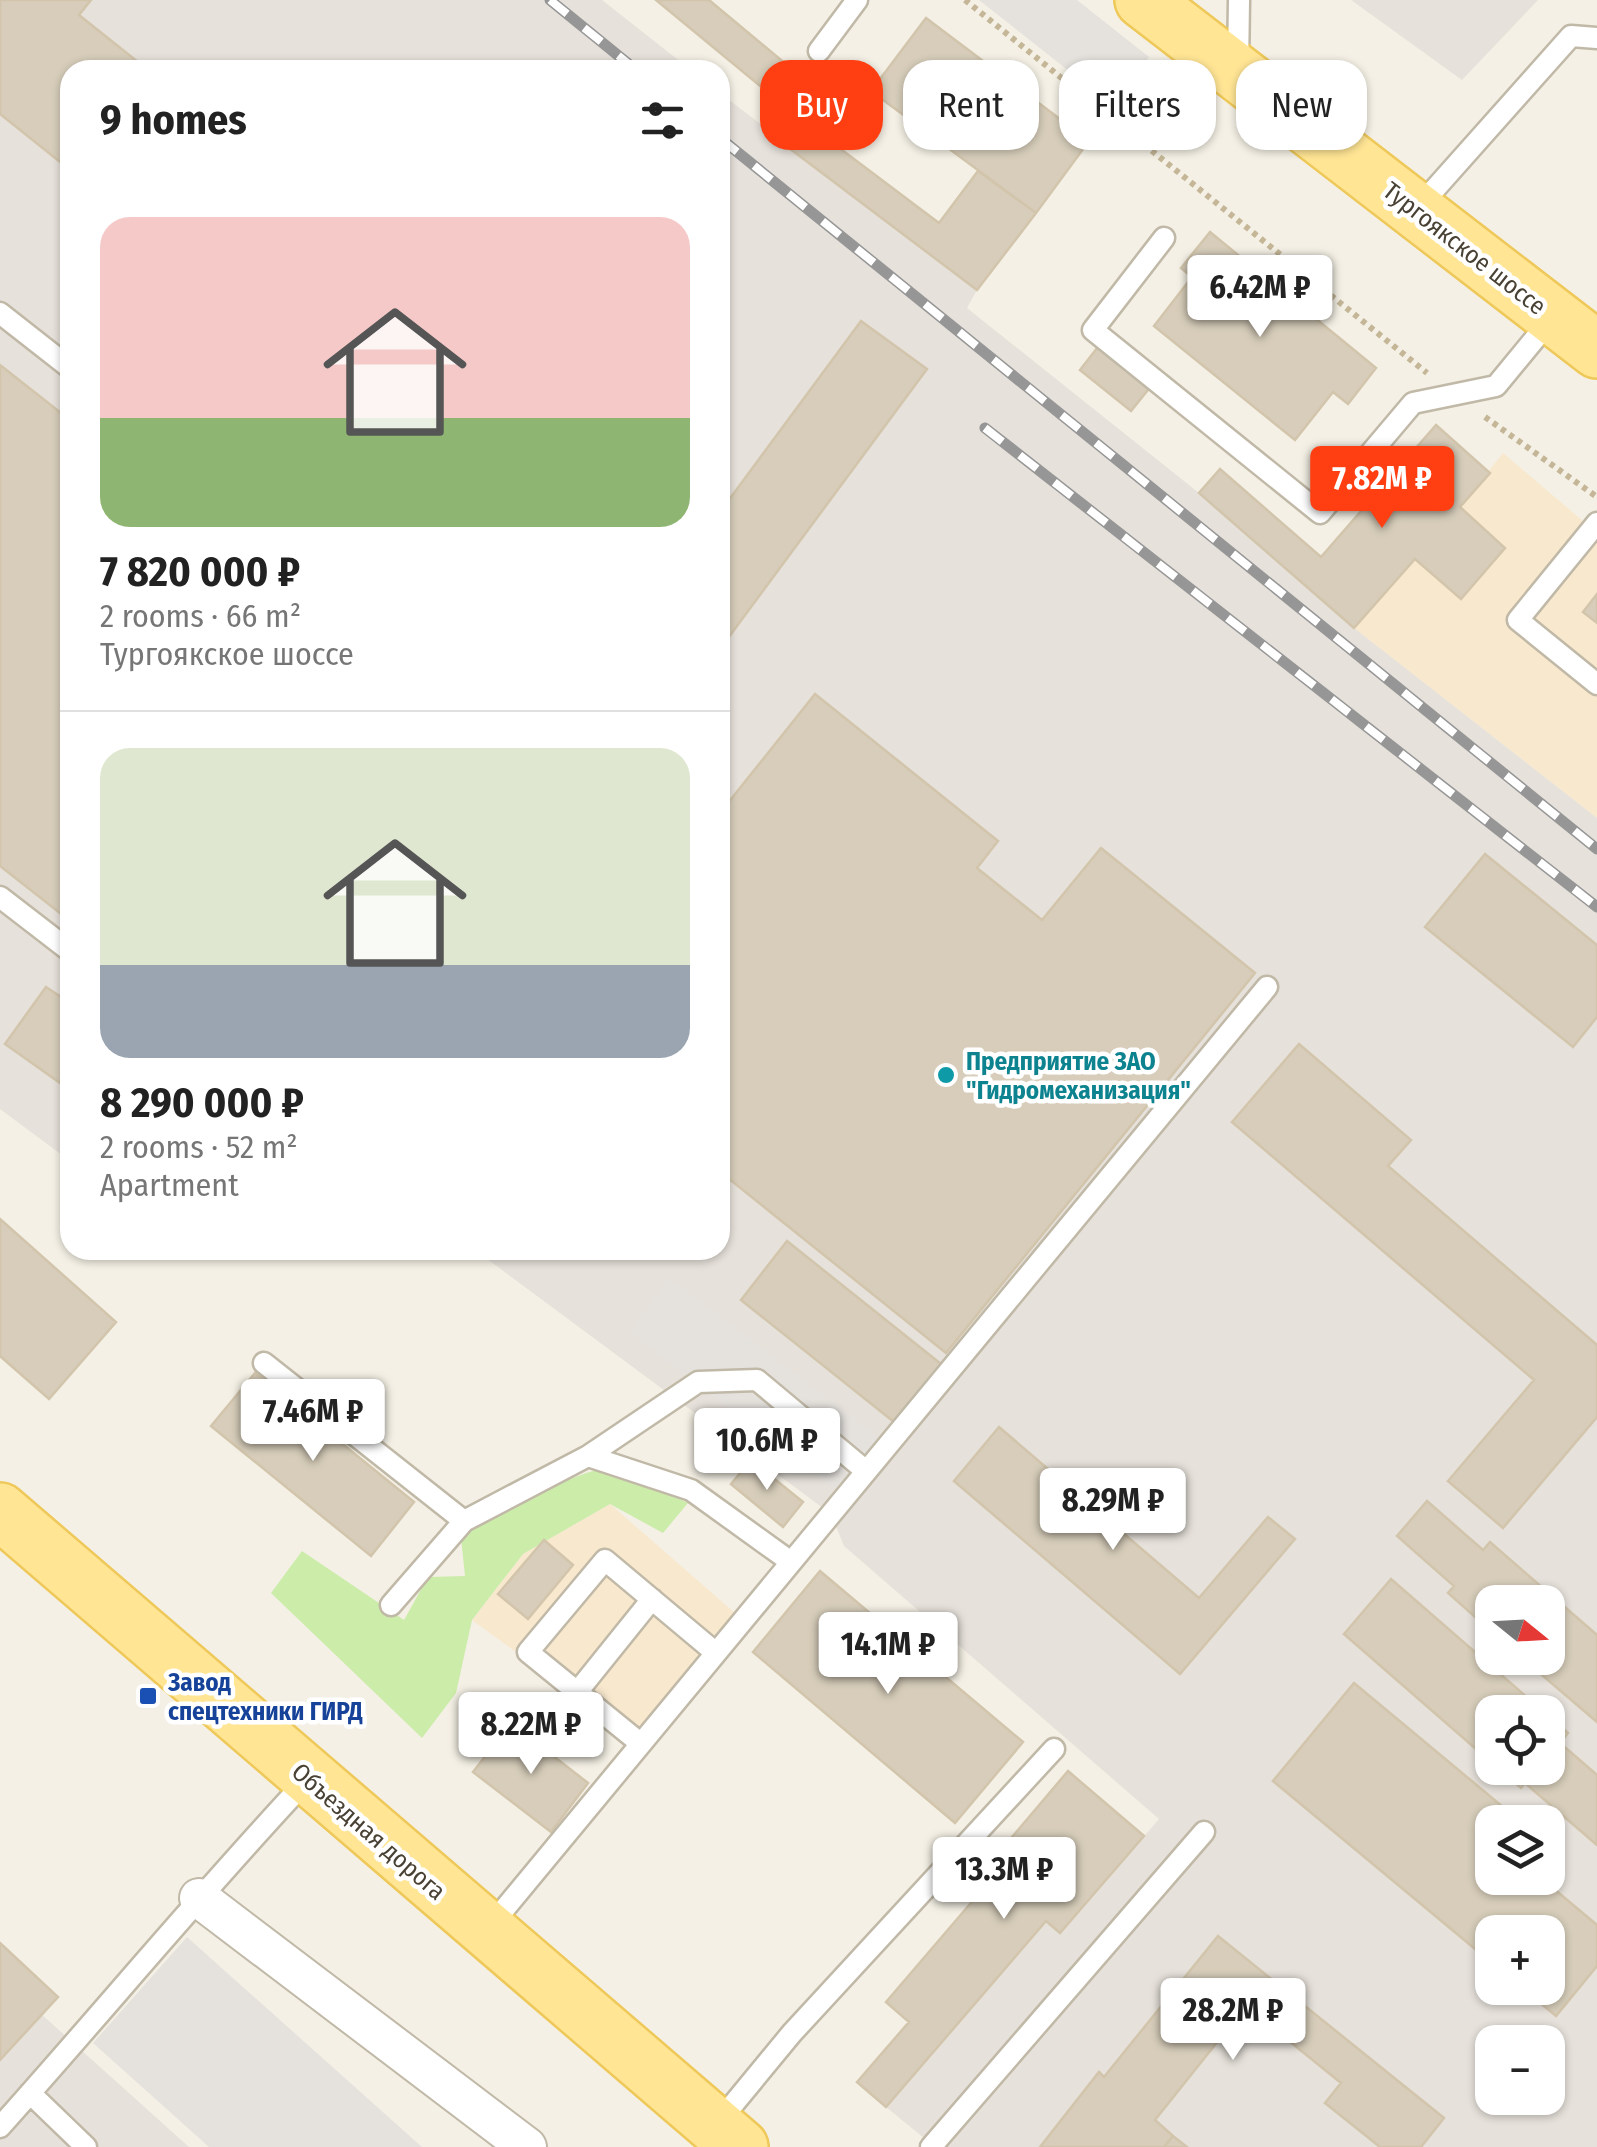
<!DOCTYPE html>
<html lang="en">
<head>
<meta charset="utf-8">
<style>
	body { margin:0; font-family:"Fira Sans Condensed",sans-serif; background:#f6f6f6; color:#222; height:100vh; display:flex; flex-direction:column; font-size:38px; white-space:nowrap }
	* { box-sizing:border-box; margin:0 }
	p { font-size:32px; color:#767676 }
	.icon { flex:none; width:55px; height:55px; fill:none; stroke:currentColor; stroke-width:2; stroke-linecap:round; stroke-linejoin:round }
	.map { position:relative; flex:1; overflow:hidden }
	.panel { position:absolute; left:60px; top:60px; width:670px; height:1200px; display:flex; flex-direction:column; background:#fff; border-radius:30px; box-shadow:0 2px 8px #0004 }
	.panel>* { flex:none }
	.top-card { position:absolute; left:760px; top:60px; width:685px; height:90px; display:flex; gap:20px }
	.needle { width:65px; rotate:108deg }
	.controls { position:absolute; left:1475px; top:1585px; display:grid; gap:20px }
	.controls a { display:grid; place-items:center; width:90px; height:90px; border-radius:20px; background:#fff; box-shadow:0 2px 8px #0004; font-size:50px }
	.price { position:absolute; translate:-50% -85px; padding:0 22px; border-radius:10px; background:#fff; color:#222; font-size:32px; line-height:65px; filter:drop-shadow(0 2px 5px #0008) }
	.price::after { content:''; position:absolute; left:50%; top:60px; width:30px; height:22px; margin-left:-15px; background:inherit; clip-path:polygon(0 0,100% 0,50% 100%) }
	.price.active { background:#ff3f12; color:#fff }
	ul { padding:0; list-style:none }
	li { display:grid; align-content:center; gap:20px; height:530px; padding:0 40px }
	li+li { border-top:2px solid #e0e0e0 }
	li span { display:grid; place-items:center; height:310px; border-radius:30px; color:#555 }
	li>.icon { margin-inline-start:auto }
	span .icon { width:180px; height:180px; fill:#fffc; stroke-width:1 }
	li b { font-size:42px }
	h2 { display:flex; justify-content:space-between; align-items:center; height:120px; padding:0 40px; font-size:42px }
	.pill { padding:0 35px; border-radius:30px; background:#fff; box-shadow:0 2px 8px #0004; font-size:35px; line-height:90px }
	.pill.active { background:#ff3f12; color:#fff }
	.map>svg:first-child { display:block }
	.commercial { fill:#f8e8ce }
	.industrial { fill:#e6e1da; fill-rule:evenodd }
	.green { fill:#ccecaa }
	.parking { fill:#e5e2de }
	.building { fill:#d7cdba; stroke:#d2c5ac; stroke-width:2.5 }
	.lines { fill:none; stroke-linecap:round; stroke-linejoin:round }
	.service-casing { stroke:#c1b9a7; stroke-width:25 }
	.minor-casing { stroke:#c1b9a7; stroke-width:42 }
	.primary-casing { stroke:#eec859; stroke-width:60 }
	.path { stroke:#c4b697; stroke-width:6; stroke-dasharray:5 5; stroke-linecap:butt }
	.service { stroke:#fff; stroke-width:20 }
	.minor { stroke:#fff; stroke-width:38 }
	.primary { stroke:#ffe594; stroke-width:55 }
	.rail-casing { stroke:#969696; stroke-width:11 }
	.rail { stroke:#fff; stroke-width:8; stroke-dasharray:22; stroke-linecap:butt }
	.culture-dot { fill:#0f9aa8; stroke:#fff; stroke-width:4 }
	.transit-dot { fill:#1a4fb4; stroke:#fff; stroke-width:4 }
	.labels { text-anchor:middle; stroke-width:9; stroke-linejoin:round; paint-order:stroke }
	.street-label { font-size:25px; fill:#484134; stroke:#fff }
	.culture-label { font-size:25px; font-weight:bold; fill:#0d838f; stroke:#fff; text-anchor:start }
	.transit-label { font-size:25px; font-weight:bold; fill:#164399; stroke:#fff; text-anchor:start }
</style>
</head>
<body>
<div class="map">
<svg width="1597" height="2147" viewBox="0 0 1597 2147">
	<rect width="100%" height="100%" fill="#f4f0e5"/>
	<!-- commercial -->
	<path class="commercial" d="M1503 453 1597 533V818L1354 628 1415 559 1461 599 1505 548 1460 507Z
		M610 1504 743 1620 640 1743 472 1620 523 1554Z"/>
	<!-- industrial -->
	<path class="industrial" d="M0 0H602L691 70H70V1161L0 1109Z
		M1351 0H1538L1462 80Z
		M720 93 977 290 967 308 1199 493 1354 628 1597 818V2147H935L886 2107 1046 1921 1061 1933 1159 1819 844 1546 831 1514 475 1250H720ZM1492 1602H1548V1658H1492ZM1492 1712H1548V1768H1492ZM1492 1822H1548V1878H1492ZM1492 1932H1548V1988H1492ZM1492 2042H1548V2098H1492Z
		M0 1977 189 2147H0Z"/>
	<!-- green -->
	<path class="green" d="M596 1470 644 1482 688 1503 663 1533 610 1504 523 1554 472 1620 456 1693 422 1738 271 1593 302 1551 404 1620 428 1577 465 1576 461 1538C503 1506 546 1486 596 1470Z"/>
	<!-- parking -->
	<path class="parking" d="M979 0H1077L1149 57 1112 105Z
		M670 1278 883 1441 842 1494 629 1332Z
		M187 1937 422 2147H209L93 2043Z"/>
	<!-- building -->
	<path class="building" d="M0 0H91L79 15 148 70H70V170L0 114Z
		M656 0H709L860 126 842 150 939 223 978 171 1036 213 977 290 781 142 799 118Z
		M926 18 1089 141 1036 213 871 91Z
		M1210 232 1376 368 1348 404 1333 392 1295 440 1154 326 1192 277 1181 268Z
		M861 321 927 369 720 649V512Z
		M1101 343 1152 385 1131 411 1080 370Z
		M0 365 70 420V921L0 866Z
		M1436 425 1490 473 1460 507 1505 548 1461 599 1415 559 1354 628 1199 493 1220 469 1321 557Z
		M1597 594V623L1583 612Z
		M815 694 998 841 977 868 1042 920 1101 848 1255 973 946 1353 728 1178 720 1188V813Z
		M1485 854 1597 945V1017L1573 1047 1425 927Z
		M46 987 70 1003V1090L5 1044Z
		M1299 1044 1411 1140 1388 1166 1597 1345V1417L1503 1528 1448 1481 1534 1380 1232 1122Z
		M0 1219 116 1322 49 1399 0 1356Z
		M787 1241 941 1364 894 1422 741 1300Z
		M255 1373 414 1502 371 1556 211 1426Z
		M999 1427 1199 1598 1268 1517 1295 1539 1180 1674 954 1481Z
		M751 1460 803 1502 783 1527 731 1484Z
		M1427 1501 1483 1550 1490 1542 1597 1635V1722L1522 1658H1548V1602H1492V1632L1448 1593 1454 1586 1397 1536Z
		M544 1540 573 1565 528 1619 498 1594Z
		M820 1571 1023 1742 955 1823 753 1652Z
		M1391 1579 1544 1712H1492V1763L1344 1634Z
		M1354 1683 1521 1822H1492V1878H1541L1597 1925V1966L1556 2016 1522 1988H1548V1932H1492V1963L1273 1781Z
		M1548 1715 1568 1733 1560 1743 1597 1775V1845L1525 1783 1521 1788 1498 1768H1548Z
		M511 1723 588 1783 551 1832 473 1772Z
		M1068 1771 1144 1836 1060 1933 1046 1921 886 2107 857 2082 909 2022 886 2002 994 1876 985 1869Z
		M1218 1936 1444 2118 1421 2147H1380L1325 2103 1341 2083 1246 2006 1155 2120 1173 2136 1164 2147H1040L1099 2072 1104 2077Z
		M0 1943 58 1997 0 2060Z
		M1173 2136 1187 2147H1164Z"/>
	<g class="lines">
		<defs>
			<path id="service" d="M819 51 857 0
				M1238 67 1239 0
				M1417 209 1571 36 1597 38
				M1164 238 1093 330 1320 513 1413 403 1496 386 1552 318
				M0 313 70 368
				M1597 523 1518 620 1597 684
				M0 897 70 951
				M264 1363 464 1521
				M588 1456 698 1382 757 1380 866 1471
				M391 1605 464 1521 588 1456 691 1490 791 1562
				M578 1691 652 1599
				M640 1743 528 1652 605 1560 716 1653
				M487 1930 1267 987
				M30 2093 86 2147
				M717 2124 792 2033 1054 1749
				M0 2127C103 2012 201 1893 307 1780
				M931 2147 1204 1832"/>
			<path id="minor" d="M199 1898 527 2147"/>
			<path id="primary" d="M1143 0 1597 350
				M0 1511 740 2147"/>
		</defs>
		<!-- service casing -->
		<use href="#service" class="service-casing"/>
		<!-- minor casing -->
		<use href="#minor" class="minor-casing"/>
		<!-- primary casing -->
		<use href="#primary" class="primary-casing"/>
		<!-- path -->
		<path class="path" d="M965 0 1427 373
			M1485 417 1597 497"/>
		<!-- service -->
		<use href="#service" class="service"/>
		<!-- minor -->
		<use href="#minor" class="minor"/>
		<!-- primary -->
		<use href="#primary" class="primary"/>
		<defs>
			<path id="rail" d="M550 0 636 70
				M720 138 1597 849
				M985 428 1597 907"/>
		</defs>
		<!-- rail casing -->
		<use href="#rail" class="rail-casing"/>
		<!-- rail -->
		<use href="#rail" class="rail"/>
	</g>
	<!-- markers -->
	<circle class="culture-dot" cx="946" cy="1075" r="10"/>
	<rect class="transit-dot" x="138" y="1686" width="20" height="20" rx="5"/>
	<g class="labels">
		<!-- street labels -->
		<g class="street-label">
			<text transform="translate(1465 248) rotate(38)" y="9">Тургоякское шоссе</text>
			<text transform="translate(369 1831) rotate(41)" y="9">Объездная дорога</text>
		</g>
		<!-- culture labels -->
		<g class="culture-label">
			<text x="966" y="1070">Предприятие ЗАО<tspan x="966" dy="29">"Гидромеханизация"</tspan></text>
		</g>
		<!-- transit labels -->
		<g class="transit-label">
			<text x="168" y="1691">Завод<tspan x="168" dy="29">спецтехники ГИРД</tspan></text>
		</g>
	</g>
</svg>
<div class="controls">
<a><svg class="needle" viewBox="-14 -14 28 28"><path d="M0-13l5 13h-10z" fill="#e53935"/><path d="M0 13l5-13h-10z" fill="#767676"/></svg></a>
<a><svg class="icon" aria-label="locate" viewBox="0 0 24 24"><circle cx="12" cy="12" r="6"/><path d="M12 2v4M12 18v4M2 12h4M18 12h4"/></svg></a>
<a><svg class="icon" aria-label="layers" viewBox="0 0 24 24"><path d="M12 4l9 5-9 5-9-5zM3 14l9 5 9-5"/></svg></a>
<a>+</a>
<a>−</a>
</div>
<b class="price" style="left:1260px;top:340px">6.42M ₽</b>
<b class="price active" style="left:1382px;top:531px">7.82M ₽</b>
<b class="price" style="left:313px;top:1464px">7.46M ₽</b>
<b class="price" style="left:767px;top:1493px">10.6M ₽</b>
<b class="price" style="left:1113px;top:1553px">8.29M ₽</b>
<b class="price" style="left:888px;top:1697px">14.1M ₽</b>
<b class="price" style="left:531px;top:1777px">8.22M ₽</b>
<b class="price" style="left:1004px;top:1922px">13.3M ₽</b>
<b class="price" style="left:1233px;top:2063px">28.2M ₽</b>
<div class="top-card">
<a class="pill active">Buy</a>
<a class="pill">Rent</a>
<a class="pill">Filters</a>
<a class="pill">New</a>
</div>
<section class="panel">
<h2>9 homes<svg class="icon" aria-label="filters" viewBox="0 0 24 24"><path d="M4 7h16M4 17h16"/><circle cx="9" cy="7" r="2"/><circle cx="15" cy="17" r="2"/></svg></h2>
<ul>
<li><span style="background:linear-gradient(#f6c9c9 65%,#8fb573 0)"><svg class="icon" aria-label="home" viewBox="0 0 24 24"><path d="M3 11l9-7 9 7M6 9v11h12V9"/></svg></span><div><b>7 820 000 ₽</b><p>2 rooms · 66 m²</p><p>Тургоякское шоссе</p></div></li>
<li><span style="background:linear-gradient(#dfe7d0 70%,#9aa5b1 0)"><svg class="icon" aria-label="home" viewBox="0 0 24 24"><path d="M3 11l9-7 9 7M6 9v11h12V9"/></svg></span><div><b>8 290 000 ₽</b><p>2 rooms · 52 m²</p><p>Apartment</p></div></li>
</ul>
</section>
</div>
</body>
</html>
